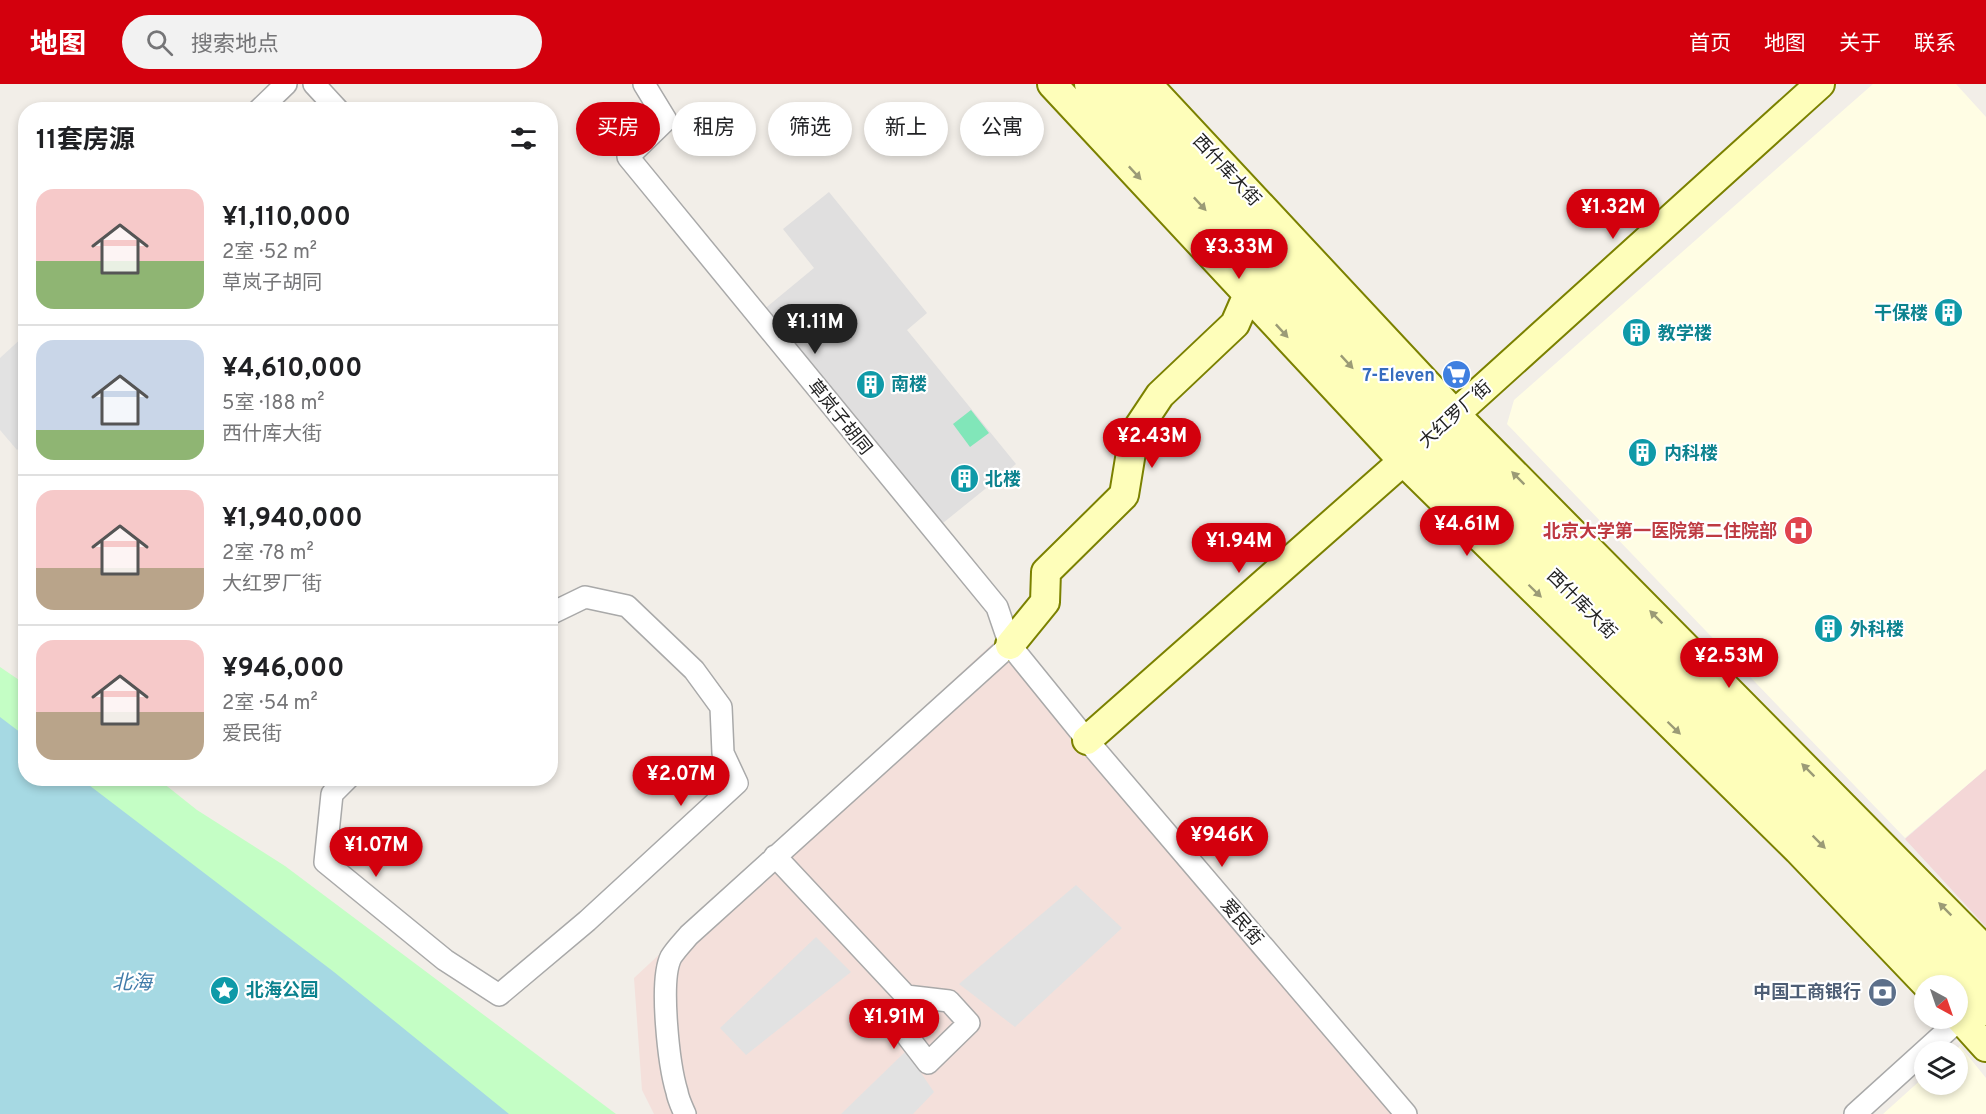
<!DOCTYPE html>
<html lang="zh">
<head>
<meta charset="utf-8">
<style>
	body { margin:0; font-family:Overpass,"Noto Sans SC",sans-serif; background:#f2f2f2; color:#202124; height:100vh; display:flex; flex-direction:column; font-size:22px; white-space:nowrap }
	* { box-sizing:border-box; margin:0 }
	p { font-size:20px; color:#757577 }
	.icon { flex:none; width:33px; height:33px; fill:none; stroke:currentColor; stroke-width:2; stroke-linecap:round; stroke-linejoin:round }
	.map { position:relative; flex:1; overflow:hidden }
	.details { position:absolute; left:18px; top:18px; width:540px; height:684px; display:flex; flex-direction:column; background:#fff; border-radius:24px; box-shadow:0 3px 9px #0003 }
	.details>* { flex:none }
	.guide { position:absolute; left:576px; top:18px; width:570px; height:54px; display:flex; gap:12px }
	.needle { width:39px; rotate:140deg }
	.controls { position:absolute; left:1914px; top:891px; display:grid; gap:12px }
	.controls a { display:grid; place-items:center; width:54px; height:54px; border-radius:50%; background:#fff; box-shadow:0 3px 9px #0003; font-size:30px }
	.price { position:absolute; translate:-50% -51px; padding:0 14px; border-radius:21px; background:#d3000d; color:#fff; font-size:20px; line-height:39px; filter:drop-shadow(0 2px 3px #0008) }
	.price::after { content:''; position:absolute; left:50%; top:36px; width:18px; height:14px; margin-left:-9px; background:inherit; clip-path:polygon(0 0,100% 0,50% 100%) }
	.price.selected { background:#222; color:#fff }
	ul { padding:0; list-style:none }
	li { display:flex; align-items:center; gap:18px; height:150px; padding:0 18px }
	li+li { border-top:2px solid #e0e0e0 }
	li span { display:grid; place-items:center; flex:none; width:168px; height:120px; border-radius:18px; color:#555 }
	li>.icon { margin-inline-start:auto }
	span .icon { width:72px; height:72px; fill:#fffc; stroke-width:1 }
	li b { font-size:26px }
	h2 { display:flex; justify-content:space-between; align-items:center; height:72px; padding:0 18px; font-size:26px }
	.tag { padding:0 21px; border-radius:27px; background:#fff; box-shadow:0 3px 9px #0003; font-size:21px; line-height:54px }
	.tag.selected { background:#d3000d; color:#fff }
	header { display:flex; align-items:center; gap:36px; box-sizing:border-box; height:84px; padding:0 30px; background:#d3000d; color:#fff }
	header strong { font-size:28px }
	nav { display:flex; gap:33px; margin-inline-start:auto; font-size:21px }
	.search { width:420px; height:54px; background:#f2f2f2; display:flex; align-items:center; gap:15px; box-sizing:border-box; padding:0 21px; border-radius:33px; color:#757577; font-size:22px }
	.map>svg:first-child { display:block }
	.residential { fill:#e0dfdf }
	.commercial { fill:#f4d7d7 }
	.education { fill:#fffde4 }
	.military { fill:#f4e0db }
	.park { fill:#c4fec5 }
	.pitch { fill:#81e6b9 }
	.parking { fill:#e2e2e2 }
	.water { fill:#a6d9e3 }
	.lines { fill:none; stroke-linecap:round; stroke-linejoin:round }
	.street-casing { stroke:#a9a9a9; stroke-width:24 }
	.secondary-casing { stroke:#7b8100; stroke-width:32 }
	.street { stroke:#fff; stroke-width:21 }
	.secondary { stroke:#fefeba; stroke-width:28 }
	.oneway { fill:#9b9b76 }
	.labels { text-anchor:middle; stroke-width:4.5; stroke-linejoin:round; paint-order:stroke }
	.street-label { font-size:18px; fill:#222; stroke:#fff }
	.culture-label { font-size:18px; font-weight:bold; fill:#0d838f; stroke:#fff; text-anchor:start }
	.shop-label { font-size:18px; font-weight:bold; fill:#366cbe; stroke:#fff; text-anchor:end }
	.health-label { font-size:18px; font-weight:bold; fill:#be3a42; stroke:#fff; text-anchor:end }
	.service-label { font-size:18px; font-weight:bold; fill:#4e5e75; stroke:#fff; text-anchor:end }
	.water-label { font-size:20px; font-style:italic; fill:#407ba9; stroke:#fff }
</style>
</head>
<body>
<header>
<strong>地图</strong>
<div class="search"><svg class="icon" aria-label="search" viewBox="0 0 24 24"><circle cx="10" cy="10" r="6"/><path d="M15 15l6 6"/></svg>搜索地点</div>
<nav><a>首页</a><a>地图</a><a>关于</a><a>联系</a></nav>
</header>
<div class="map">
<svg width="1986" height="1030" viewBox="0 0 1986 1030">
	<rect width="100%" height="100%" fill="#f2eee8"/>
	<!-- residential -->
	<path class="residential" d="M829 108 927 229 907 246 1016 380 938 443 762 227 814 184 783 145Z"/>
	<!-- commercial -->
	<path class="commercial" d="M1986 685V843L1905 755Z"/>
	<!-- education -->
	<path class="education" d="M1873 0H1956L1986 33V685L1905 754 1507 340 1514 316Z
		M1960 962 1986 994V1030H1883L1924 993V1000H1958V968L1954 967Z"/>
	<!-- military -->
	<path class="military" d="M993 559 1393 1030H654L642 1006 634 894Z"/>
	<!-- park -->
	<path class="park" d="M0 583 25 600 26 694 158 695 197 726 285 782 616 1030H0Z"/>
	<!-- pitch -->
	<path class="pitch" d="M971 326 989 349 970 363 953 340Z"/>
	<!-- parking -->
	<path class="parking" d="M25 251V357L17 366 0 346V274Z
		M1076 801 1122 844 1015 943 959 900Z
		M816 853 851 888 746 971 720 944Z
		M906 967 934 1008 913 1030H841Z"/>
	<!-- water -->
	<path class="water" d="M0 633 25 652 26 694 81 695 334 888 509 1030H0Z"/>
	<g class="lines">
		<defs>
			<path id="street" d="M314 0 338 26
				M644 0 666 36 628 73 997 523 1010 561 1087 656 1406 1030
				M259 26 286 0
				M348 694 332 710 325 778 445 876 499 911 587 837 737 699 723 669 721 623 694 586 627 522 585 513 550 530
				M775 772 906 912 908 953 928 979 969 939 949 917 906 912
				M685 1030C682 1023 678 1015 677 1008 669 982 659 897 671 873 676 865 683 858 689 851L1010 561
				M1855 1030 1960 935"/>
			<path id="secondary" d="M1052 0 1403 377 1798 766 1928 902
				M1089 0 1422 360 1986 927
				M1117 0 1437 346 1986 896
				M1147 0 1455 330 1986 867
				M1010 561 1045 518 1046 488 1124 411 1134 350 1160 311 1235 240 1255 194
				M1087 656 1403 377 1820 0
				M1958 932 1986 963"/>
		</defs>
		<!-- street casing -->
		<use href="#street" class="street-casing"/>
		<!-- secondary casing -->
		<use href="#secondary" class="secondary-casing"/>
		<!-- street -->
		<use href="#street" class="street"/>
		<!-- secondary -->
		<use href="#secondary" class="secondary"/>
	</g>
	<!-- one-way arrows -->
	<defs><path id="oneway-solid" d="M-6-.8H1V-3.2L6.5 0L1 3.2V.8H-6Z" transform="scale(1.5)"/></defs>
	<g class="oneway">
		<use href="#oneway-solid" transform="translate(1135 89) rotate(47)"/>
		<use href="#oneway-solid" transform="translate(1200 120) rotate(47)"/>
		<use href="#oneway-solid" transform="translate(1282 247) rotate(47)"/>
		<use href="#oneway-solid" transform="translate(1347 278) rotate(47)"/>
		<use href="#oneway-solid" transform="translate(1518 394) rotate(-135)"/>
		<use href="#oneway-solid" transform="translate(1535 507) rotate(44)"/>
		<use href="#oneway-solid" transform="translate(1656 533) rotate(-135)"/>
		<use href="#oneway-solid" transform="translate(1674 644) rotate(44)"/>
		<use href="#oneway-solid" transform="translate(1808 686) rotate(-135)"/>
		<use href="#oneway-solid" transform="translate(1819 758) rotate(45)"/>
		<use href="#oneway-solid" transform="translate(1945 825) rotate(-135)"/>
	</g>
	<!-- icons -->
	<defs>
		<symbol id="building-disc" viewBox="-11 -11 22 22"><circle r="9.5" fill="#0f9aa8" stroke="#fff"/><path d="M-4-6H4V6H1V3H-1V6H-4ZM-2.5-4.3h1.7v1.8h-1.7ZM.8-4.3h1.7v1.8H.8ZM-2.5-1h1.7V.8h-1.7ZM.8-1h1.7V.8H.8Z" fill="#fff"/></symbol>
		<symbol id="supermarket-disc" viewBox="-11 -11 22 22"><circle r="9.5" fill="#3f7fe0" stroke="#fff"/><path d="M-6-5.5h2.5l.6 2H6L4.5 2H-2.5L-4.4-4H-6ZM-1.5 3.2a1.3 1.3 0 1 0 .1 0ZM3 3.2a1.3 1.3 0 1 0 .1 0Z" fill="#fff"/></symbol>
		<symbol id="hospital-disc" viewBox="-11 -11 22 22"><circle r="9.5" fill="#e0444e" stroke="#fff"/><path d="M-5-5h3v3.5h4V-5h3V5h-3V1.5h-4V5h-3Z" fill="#fff"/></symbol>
		<symbol id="sight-disc" viewBox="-11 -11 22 22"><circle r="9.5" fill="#0f9aa8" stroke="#fff"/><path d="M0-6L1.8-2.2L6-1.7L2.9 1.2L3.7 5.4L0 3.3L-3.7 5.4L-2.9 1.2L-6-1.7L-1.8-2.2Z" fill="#fff"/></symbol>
		<symbol id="bank-disc" viewBox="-11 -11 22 22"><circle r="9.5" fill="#5c6f8a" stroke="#fff"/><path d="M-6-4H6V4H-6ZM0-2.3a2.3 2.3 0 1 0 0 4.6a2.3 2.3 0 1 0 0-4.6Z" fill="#fff"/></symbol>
	</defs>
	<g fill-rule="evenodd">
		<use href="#building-disc" x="1932" y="212" width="33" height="33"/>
		<use href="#building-disc" x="1620" y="232" width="33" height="33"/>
		<use href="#supermarket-disc" x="1440" y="274" width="33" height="33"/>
		<use href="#building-disc" x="854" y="284" width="33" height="33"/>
		<use href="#building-disc" x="1626" y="352" width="33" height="33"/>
		<use href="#building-disc" x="948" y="378" width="33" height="33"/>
		<use href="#hospital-disc" x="1782" y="430" width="33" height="33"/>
		<use href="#building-disc" x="1812" y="528" width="33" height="33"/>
		<use href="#sight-disc" x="208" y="890" width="33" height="33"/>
		<use href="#bank-disc" x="1866" y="892" width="33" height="33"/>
	</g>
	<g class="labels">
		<!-- street labels -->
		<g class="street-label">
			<text transform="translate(1227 86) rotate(47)" y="6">西什库大街</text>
			<text transform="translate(1455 330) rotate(-42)" y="6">大红罗厂街</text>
			<text transform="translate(840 333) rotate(51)" y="6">草岚子胡同</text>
			<text transform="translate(1582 520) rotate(45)" y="6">西什库大街</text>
			<text transform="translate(1242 838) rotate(50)" y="6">爱民街</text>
		</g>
		<!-- culture labels -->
		<g class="culture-label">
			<text x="1928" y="235" text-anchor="end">干保楼</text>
			<text x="1658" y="255">教学楼</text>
			<text x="891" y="306">南楼</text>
			<text x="1664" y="375">内科楼</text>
			<text x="985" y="401">北楼</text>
			<text x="1850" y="551">外科楼</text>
			<text x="246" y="912">北海公园</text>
		</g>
		<!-- shop labels -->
		<g class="shop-label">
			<text x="1435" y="297">7-Eleven</text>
		</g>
		<!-- health labels -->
		<g class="health-label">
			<text x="1777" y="453">北京大学第一医院第二住院部</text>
		</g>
		<!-- service labels -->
		<g class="service-label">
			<text x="1861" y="914">中国工商银行</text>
		</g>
		<!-- water labels -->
		<g class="water-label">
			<text x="132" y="905">北海</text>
		</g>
	</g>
</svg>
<div class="controls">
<a><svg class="needle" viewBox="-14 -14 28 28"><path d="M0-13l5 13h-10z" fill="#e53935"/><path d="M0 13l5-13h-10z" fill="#757577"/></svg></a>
<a><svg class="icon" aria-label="layers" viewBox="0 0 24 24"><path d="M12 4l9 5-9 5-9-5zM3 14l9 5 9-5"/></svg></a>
</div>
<b class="price" style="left:1613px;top:156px">¥1.32M</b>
<b class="price" style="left:1239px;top:196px">¥3.33M</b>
<b class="price selected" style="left:815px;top:271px">¥1.11M</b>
<b class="price" style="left:1152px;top:385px">¥2.43M</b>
<b class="price" style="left:1467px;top:473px">¥4.61M</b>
<b class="price" style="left:1239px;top:490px">¥1.94M</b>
<b class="price" style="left:1729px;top:605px">¥2.53M</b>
<b class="price" style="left:681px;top:723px">¥2.07M</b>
<b class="price" style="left:1222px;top:784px">¥946K</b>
<b class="price" style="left:376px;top:794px">¥1.07M</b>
<b class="price" style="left:894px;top:966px">¥1.91M</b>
<div class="guide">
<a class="tag selected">买房</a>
<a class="tag">租房</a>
<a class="tag">筛选</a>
<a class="tag">新上</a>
<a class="tag">公寓</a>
</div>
<section class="details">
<h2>11套房源<svg class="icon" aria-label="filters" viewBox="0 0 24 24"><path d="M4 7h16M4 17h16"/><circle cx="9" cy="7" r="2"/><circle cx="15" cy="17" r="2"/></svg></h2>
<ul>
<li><span style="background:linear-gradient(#f6c9c9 60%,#8fb573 0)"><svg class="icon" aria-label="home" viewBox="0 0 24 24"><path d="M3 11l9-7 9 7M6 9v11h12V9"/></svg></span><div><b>¥1,110,000</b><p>2室 · 52 m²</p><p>草岚子胡同</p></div></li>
<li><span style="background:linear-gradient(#c9d6e8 75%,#8fb573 0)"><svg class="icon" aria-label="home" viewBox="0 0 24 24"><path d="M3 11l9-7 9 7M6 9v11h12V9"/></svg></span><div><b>¥4,610,000</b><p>5室 · 188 m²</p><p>西什库大街</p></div></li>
<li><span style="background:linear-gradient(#f6c9c9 65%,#b9a48a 0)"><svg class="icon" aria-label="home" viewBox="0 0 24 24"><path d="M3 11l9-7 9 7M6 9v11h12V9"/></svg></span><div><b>¥1,940,000</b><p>2室 · 78 m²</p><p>大红罗厂街</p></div></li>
<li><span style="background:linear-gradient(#f6c9c9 60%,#b9a48a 0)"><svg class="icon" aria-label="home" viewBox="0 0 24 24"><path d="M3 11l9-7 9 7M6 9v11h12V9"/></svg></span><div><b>¥946,000</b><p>2室 · 54 m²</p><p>爱民街</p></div></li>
</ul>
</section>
</div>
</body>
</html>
